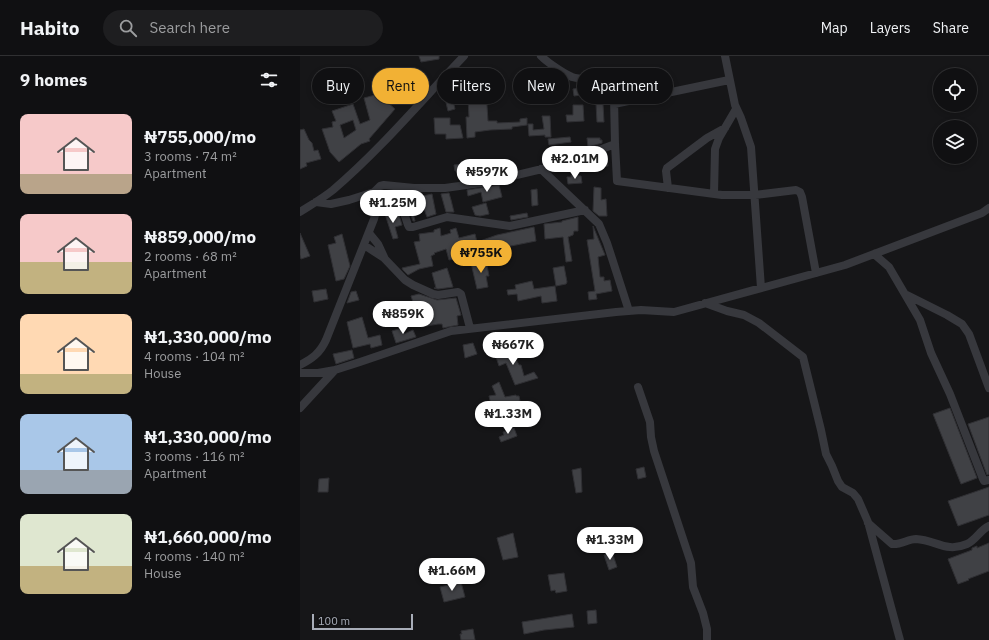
<!DOCTYPE html>
<html lang="en">
<head>
<meta charset="utf-8">
<style>
	body { margin:0; font-family:"IBM Plex Sans",sans-serif; background:#1e1e20; color:#f1f3f6; height:100vh; display:flex; flex-direction:column; font-size:15px; white-space:nowrap }
	* { box-sizing:border-box; margin:0 }
	p { font-size:13px; color:#9c9d9f }
	.icon { flex:none; width:22px; height:22px; fill:none; stroke:currentColor; stroke-width:2; stroke-linecap:round; stroke-linejoin:round }
	.map { position:relative; flex:1; overflow:hidden }
	.side { display:flex; flex-direction:column; background:#101012; width:300px }
	.side>* { flex:none }
	.guide { position:absolute; left:12px; top:12px; width:380px; height:36px; display:flex; gap:8px }
	.controls { position:absolute; left:633px; top:12px; display:grid; gap:8px }
	.controls a { display:grid; place-items:center; width:44px; height:44px; border-radius:50%; background:#101012; box-shadow:0 2px 6px #0003,0 0 0 1px #303032; font-size:20px }
	.scale { position:absolute; left:12px; bottom:10px; width:101px; box-sizing:border-box; padding-left:4px; border:2px solid #a8adb8; border-top:0; font-size:11px; line-height:14px; white-space:nowrap; color:#a8adb8; -webkit-text-stroke:3px #111113; paint-order:stroke }
	.price { position:absolute; translate:-50% -34px; padding:0 9px; border-radius:14px; background:#fff; color:#222; font-size:13px; line-height:26px; filter:drop-shadow(0 1px 2px #0008) }
	.price::after { content:''; position:absolute; left:50%; top:24px; width:12px; height:9px; margin-left:-6px; background:inherit; clip-path:polygon(0 0,100% 0,50% 100%) }
	.price.current { background:#f2b134; color:#111 }
	ul { padding:0; list-style:none }
	li { display:flex; align-items:center; gap:12px; height:100px; padding:0 20px }
	li span { display:grid; place-items:center; flex:none; width:112px; height:80px; border-radius:8px; color:#555 }
	li>.icon { margin-inline-start:auto }
	span .icon { width:48px; height:48px; fill:#fffc; stroke-width:1 }
	li b { font-size:17px }
	h2 { display:flex; justify-content:space-between; align-items:center; height:48px; padding:0 20px; font-size:17px }
	.pill { padding:0 14px; border-radius:18px; background:#101012; box-shadow:0 2px 6px #0003,0 0 0 1px #303032; font-size:14px; line-height:36px }
	.pill.current { background:#f2b134; color:#111 }
	header { display:flex; align-items:center; gap:24px; box-sizing:border-box; height:56px; padding:0 20px; background:#101012; border-bottom:1px solid #303032 }
	header strong { font-size:19px }
	nav { display:flex; gap:22px; margin-inline-start:auto; font-size:14px }
	.search { width:280px; height:36px; background:#1e1e20; display:flex; align-items:center; gap:10px; box-sizing:border-box; padding:0 14px; border-radius:22px; color:#9c9d9f; font-size:15px }
	main { display:flex; flex:1; min-height:0 }
	.map>svg:first-child { display:block }
	.building { fill:#404145; stroke:#303034; fill-rule:evenodd }
	.lines { fill:none; stroke-linecap:round; stroke-linejoin:round }
	.minor { stroke:#37383d; stroke-width:8 }
</style>
</head>
<body>
<header>
<strong>Habito</strong>
<div class="search"><svg class="icon" aria-label="search" viewBox="0 0 24 24"><circle cx="10" cy="10" r="6"/><path d="M15 15l6 6"/></svg>Search here</div>
<nav><a>Map</a><a>Layers</a><a>Share</a></nav>
</header>
<main>
<section class="side">
<h2>9 homes<svg class="icon" aria-label="filters" viewBox="0 0 24 24"><path d="M4 7h16M4 17h16"/><circle cx="9" cy="7" r="2"/><circle cx="15" cy="17" r="2"/></svg></h2>
<ul>
<li><span style="background:linear-gradient(#f6c9c9 75%,#b9a48a 0)"><svg class="icon" aria-label="home" viewBox="0 0 24 24"><path d="M3 11l9-7 9 7M6 9v11h12V9"/></svg></span><div><b>₦755,000/mo</b><p>3 rooms · 74 m²</p><p>Apartment</p></div></li>
<li><span style="background:linear-gradient(#f6c9c9 60%,#c2b280 0)"><svg class="icon" aria-label="home" viewBox="0 0 24 24"><path d="M3 11l9-7 9 7M6 9v11h12V9"/></svg></span><div><b>₦859,000/mo</b><p>2 rooms · 68 m²</p><p>Apartment</p></div></li>
<li><span style="background:linear-gradient(#ffd9b3 75%,#c2b280 0)"><svg class="icon" aria-label="home" viewBox="0 0 24 24"><path d="M3 11l9-7 9 7M6 9v11h12V9"/></svg></span><div><b>₦1,330,000/mo</b><p>4 rooms · 104 m²</p><p>House</p></div></li>
<li><span style="background:linear-gradient(#a9c7e8 70%,#9aa5b1 0)"><svg class="icon" aria-label="home" viewBox="0 0 24 24"><path d="M3 11l9-7 9 7M6 9v11h12V9"/></svg></span><div><b>₦1,330,000/mo</b><p>3 rooms · 116 m²</p><p>Apartment</p></div></li>
<li><span style="background:linear-gradient(#dfe7d0 65%,#c2b280 0)"><svg class="icon" aria-label="home" viewBox="0 0 24 24"><path d="M3 11l9-7 9 7M6 9v11h12V9"/></svg></span><div><b>₦1,660,000/mo</b><p>4 rooms · 140 m²</p><p>House</p></div></li>
</ul>
</section>
<div class="map">
<svg width="689" height="584" viewBox="0 0 689 584">
	<rect width="100%" height="100%" fill="#161618"/>
	<!-- building -->
	<path class="building" d="M119 0H139V3L121 6Z
		M120 27 116 35 104 46 103 41 86 45 95 53 69 83 70 85 61 88 39 106 30 96 22 73 33 71 32 66 36 65 32 55 53 48 60 68 70 64 64 42ZM53 64 56 74 44 82 40 69Z
		M280 32 281 39 274 40 273 33Z
		M186 35 188 65H197V67L220 66V63L227 62V69L212 71V73L190 74 175 76V81L167 82 166 61H169L168 42H164V37Z
		M151 36 155 53 148 55 144 38Z
		M296 48H303L304 66H297Z
		M273 49H283L284 65 267 66 266 59H273Z
		M242 60H250L251 81H245V79L229 80 228 68H233V74L244 73Z
		M134 62H150V69H160L163 82 146 83V78H135Z
		M4 73 9 84 12 87 14 95 18 94 21 103 6 107 7 110 0 113V74Z
		M270 81 271 86 249 89 248 83Z
		M287 82H300V84H302V87L288 91Z
		M307 102 308 110 301 111 300 103Z
		M185 106 186 111 175 112 176 122 164 124 163 115H155L154 109Z
		M271 119 281 120 282 127 268 128 267 121H271Z
		M199 129 202 141 183 146 181 136 168 140 167 134Z
		M294 131 301 132V144L306 143 307 160H299L293 155Z
		M237 133 238 149 232 150 231 134Z
		M149 137 151 144 154 156H146L141 138Z
		M117 138 118 141 132 138 136 158 127 161 124 153 113 156 115 165H113L106 145H108L107 140Z
		M186 147 189 158 180 160 175 159 172 151Z
		M92 156 93 161 99 159 102 169 95 171 98 182 93 183 85 158Z
		M227 157 228 161 211 164 210 160Z
		M278 161V175H274L273 179 268 181 272 205 266 206 263 181 245 183 244 168 262 166V165Z
		M293 170 305 199 298 201 300 221H304V225L310 224 312 235 296 238 297 243 289 244 288 236 295 235 287 184 294 183Z
		M234 171 236 185 201 192 200 191 191 194 190 192 187 193 186 191 174 193 173 194 174 199 149 204 146 193 134 197 135 198 131 200 133 210 119 213 108 219 103 214 102 212 120 208 114 186 120 185 119 178 134 176V174L140 172 141 180 151 177 150 174 156 172 159 182 175 178 177 186 197 179Z
		M0 177 10 200 1 203 0 199Z
		M42 178 50 210 44 223 36 225 28 189 36 187 34 181Z
		M186 204 189 220H186L188 231 177 233 171 207Z
		M264 210 267 226 266 228 256 230 253 212Z
		M147 212 153 231 138 233 134 232H136L132 217Z
		M232 225 234 233 255 230 257 245 242 247 241 240 218 245 217 238 208 239 207 234 216 233 215 229Z
		M26 233 28 243 14 246 12 235Z
		M56 235 59 244 47 247 51 236Z
		M119 238 137 244 156 242 161 259 157 260 158 269 143 272 142 268H138L121 271 117 255H116L111 240Z
		M62 261 68 282 80 279 82 289 71 292 70 288 53 292 47 266Z
		M102 272 104 278 113 274 116 281 96 287 92 275Z
		M173 287 177 298 165 302 163 289Z
		M209 290 219 309H221L224 320 234 316 238 322 215 329 206 307 199 310 194 295Z
		M52 294 54 302 36 308 33 298Z
		M199 326 205 341 216 339V340H219L220 345 207 348 210 357 201 360 200 356 193 358 189 340 196 339 192 330Z
		M650 352 677 422 661 428 633 358Z
		M689 361V418L687 419 668 368Z
		M214 372 217 380 201 386 199 381 204 379 203 376Z
		M344 411 346 421 338 423 336 413Z
		M281 412 282 436 276 437 272 414Z
		M29 422 28 436H18L19 423Z
		M689 431V459L658 470 648 445Z
		M213 477 218 501 203 504 197 482Z
		M689 487V515L668 523 669 524 658 528 648 503 672 494V492L677 490V492Z
		M312 496 317 511 309 514 304 499Z
		M264 517 267 535 256 537 255 534 251 535 248 519Z
		M161 526 165 541 144 546 140 531Z
		M296 554 297 567 288 568 287 555Z
		M272 558 274 571 244 574 224 578 222 566Z
		M173 573 175 584H161L160 578H162L161 575Z"/>
	<g class="lines">
		<!-- minor -->
		<path class="minor" d="M241 0C248 7 263 17 272 21 291 27 307 13 314 42L315 88 317 125 422 139H455L496 134 500 136 502 141 516 217
			M425 0 435 49 441 62 451 91 461 232
			M314 48 429 24
			M241 113 299 168 307 187 329 255
			M368 132 366 115 367 112 407 82 425 72
			M414 138 415 93 419 82 436 53
			M16 146 31 148 49 144 74 136 80 130 84 129 114 132H145L188 126 263 108 315 88
			M77 151 99 150 102 151 108 169 109 171H113L147 161 210 170 285 154
			M0 156C11 149 23 142 33 134 81 93 121 45 164 0
			M69 177 78 188 84 201
			M64 189 84 202 105 224 113 229 133 238 138 239 158 236 161 238 170 272
			M574 198 589 211 620 264 631 297 650 338 683 423 684 425 689 424
			M607 239 647 259 662 268 669 278 689 332
			M405 247 427 255 444 259 459 267 503 301 521 374 526 398 532 410 538 425 542 431 553 437 558 443 568 466 600 584
			M0 309C12 303 20 297 26 284L74 163 77 151V134
			M0 317H18L35 314 60 306 151 275 316 256 341 254 374 256 545 209 682 157 689 152
			M338 331 350 366 351 381 354 395 391 507 393 531 403 557 407 573V584
			M0 352 35 314
			M568 467 592 488C601 489 608 483 616 483 636 484 646 497 667 488 676 484 680 474 689 470"/>
	</g>
</svg>
<div class="controls">
<a><svg class="icon" aria-label="locate" viewBox="0 0 24 24"><circle cx="12" cy="12" r="6"/><path d="M12 2v4M12 18v4M2 12h4M18 12h4"/></svg></a>
<a><svg class="icon" aria-label="layers" viewBox="0 0 24 24"><path d="M12 4l9 5-9 5-9-5zM3 14l9 5 9-5"/></svg></a>
</div>
<div class="scale">100 m</div>
<b class="price" style="left:275px;top:124px">₦2.01M</b>
<b class="price" style="left:187px;top:137px">₦597K</b>
<b class="price" style="left:93px;top:168px">₦1.25M</b>
<b class="price current" style="left:181px;top:218px">₦755K</b>
<b class="price" style="left:103px;top:279px">₦859K</b>
<b class="price" style="left:213px;top:310px">₦667K</b>
<b class="price" style="left:208px;top:379px">₦1.33M</b>
<b class="price" style="left:310px;top:505px">₦1.33M</b>
<b class="price" style="left:152px;top:536px">₦1.66M</b>
<div class="guide">
<a class="pill">Buy</a>
<a class="pill current">Rent</a>
<a class="pill">Filters</a>
<a class="pill">New</a>
<a class="pill">Apartment</a>
</div>
</div>
</main>
</body>
</html>
